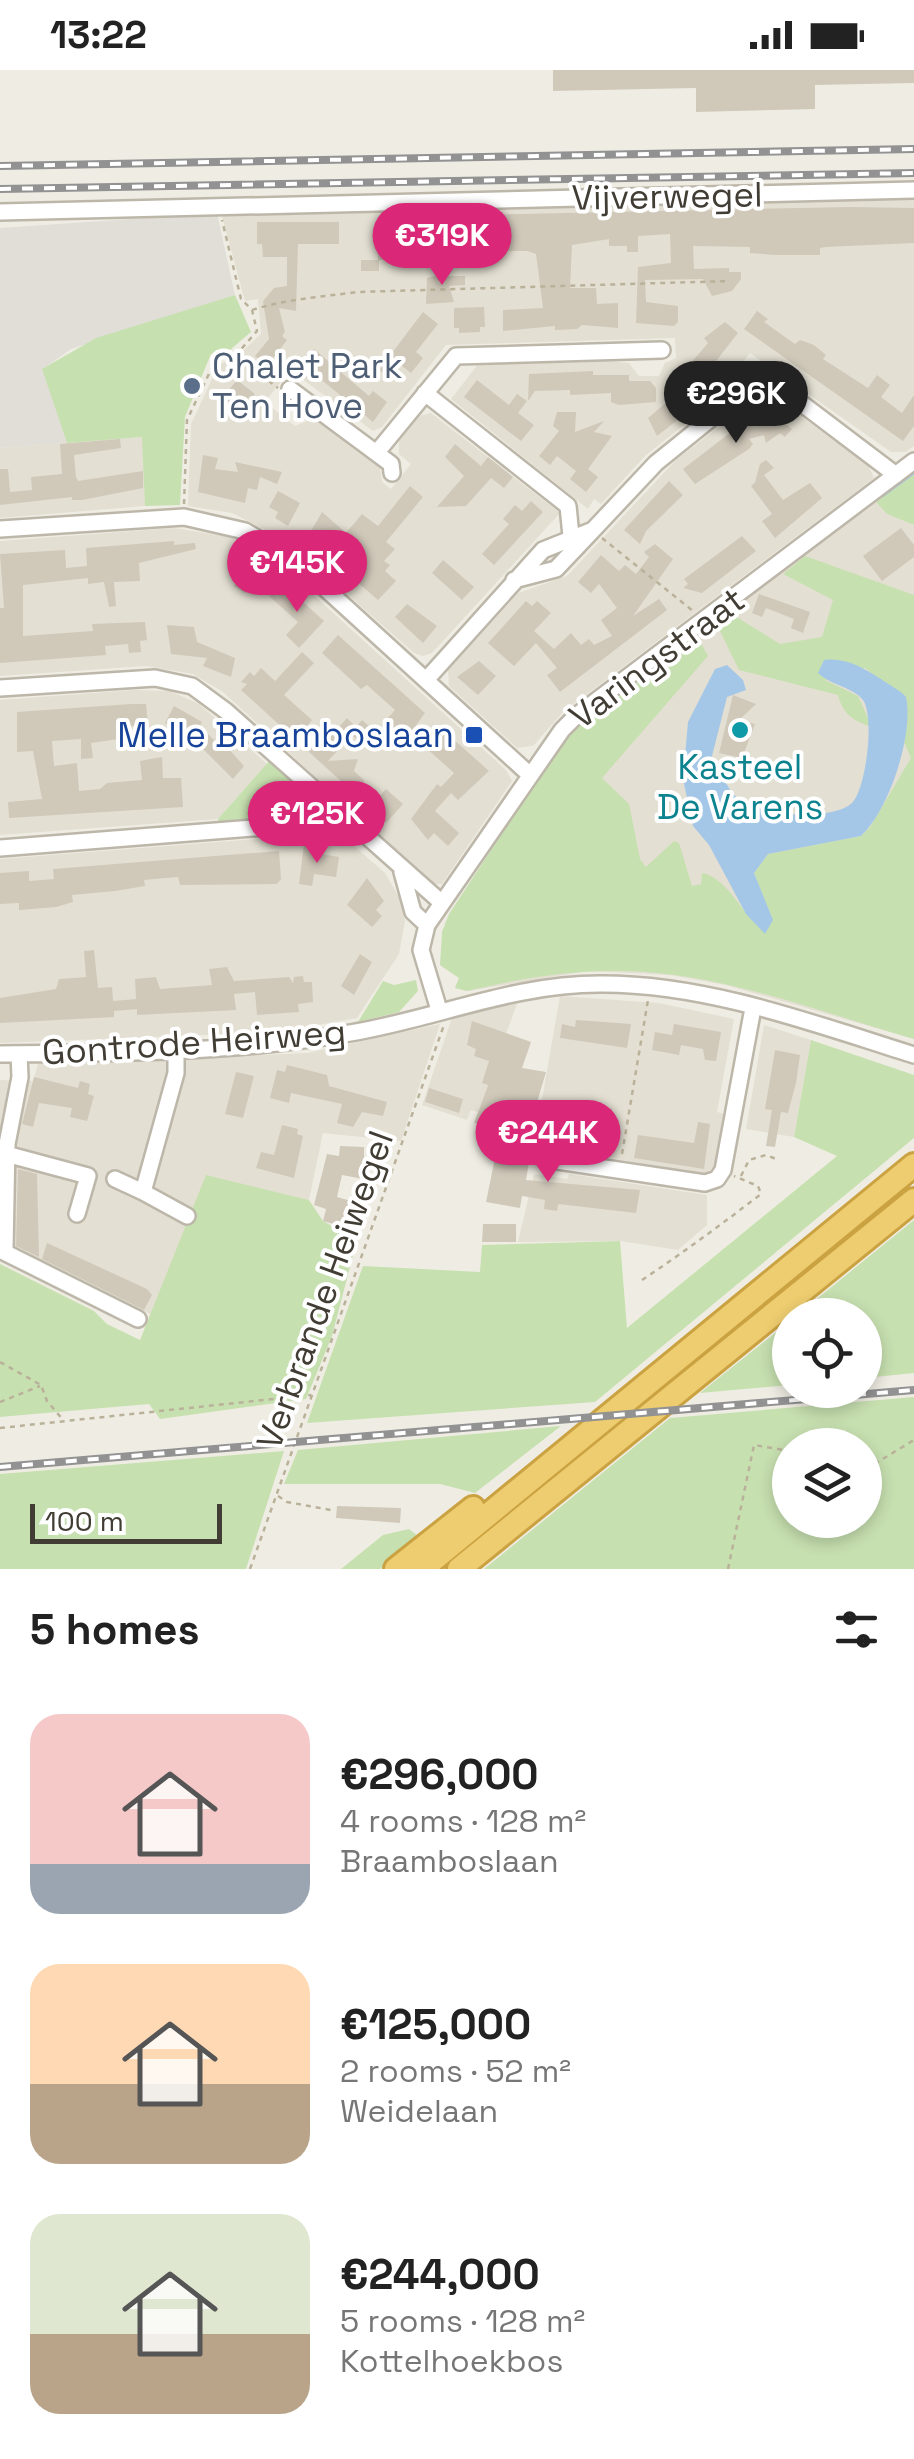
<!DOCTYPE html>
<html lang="en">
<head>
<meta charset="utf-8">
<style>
	body { margin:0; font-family:"Space Grotesk",sans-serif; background:#f6f6f6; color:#222; height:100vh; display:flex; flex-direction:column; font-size:38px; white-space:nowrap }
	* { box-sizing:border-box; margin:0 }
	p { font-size:32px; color:#767676 }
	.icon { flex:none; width:55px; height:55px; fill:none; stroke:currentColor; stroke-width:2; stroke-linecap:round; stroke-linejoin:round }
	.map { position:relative; height:1499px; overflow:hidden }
	.details { display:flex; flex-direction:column; background:#fff; flex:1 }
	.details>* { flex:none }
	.controls { position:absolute; left:772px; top:1228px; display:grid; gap:20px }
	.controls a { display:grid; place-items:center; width:110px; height:110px; border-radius:50%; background:#fff; box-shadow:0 5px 15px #0003; font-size:50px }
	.scale { position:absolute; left:30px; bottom:25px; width:192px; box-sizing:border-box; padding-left:10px; border:5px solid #413d34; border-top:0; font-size:28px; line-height:35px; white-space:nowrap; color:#413d34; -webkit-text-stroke:8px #fff; paint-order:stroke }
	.price { position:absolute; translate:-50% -85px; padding:0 22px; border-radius:35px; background:#db2777; color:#fff; font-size:32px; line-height:65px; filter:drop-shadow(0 2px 5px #0008) }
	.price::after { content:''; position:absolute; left:50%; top:60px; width:30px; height:22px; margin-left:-15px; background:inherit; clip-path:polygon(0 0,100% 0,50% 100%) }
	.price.selected { background:#222; color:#fff }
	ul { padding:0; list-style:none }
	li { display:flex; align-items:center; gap:30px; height:250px; padding:0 30px }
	li span { display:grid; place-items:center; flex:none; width:280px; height:200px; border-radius:30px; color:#555 }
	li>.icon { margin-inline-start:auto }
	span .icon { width:120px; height:120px; fill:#fffc; stroke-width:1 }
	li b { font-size:42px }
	h2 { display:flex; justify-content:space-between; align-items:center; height:120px; padding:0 30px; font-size:42px }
	.status { display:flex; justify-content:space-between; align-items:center; height:70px; padding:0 50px; background:#fff; direction:ltr }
	.status svg { height:28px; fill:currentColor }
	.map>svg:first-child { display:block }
	.residential { fill:#e3dfd2 }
	.industrial { fill:#e1ded8 }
	.green { fill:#c7e0b0; fill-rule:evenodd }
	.water { fill:#a5c7e7 }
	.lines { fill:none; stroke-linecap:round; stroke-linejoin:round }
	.stream { stroke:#a5c7e7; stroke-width:4 }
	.building { fill:#d0c9ba }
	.minor-casing { stroke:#bdb7aa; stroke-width:20 }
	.highway-casing { stroke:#cba241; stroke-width:28 }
	.path { stroke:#bab19a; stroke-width:2.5; stroke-dasharray:5 5; stroke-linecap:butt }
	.minor { stroke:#fff; stroke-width:15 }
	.highway { stroke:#eecd70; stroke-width:22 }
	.rail-casing { stroke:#929292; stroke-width:8 }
	.rail { stroke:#fff; stroke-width:4; stroke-dasharray:11; stroke-linecap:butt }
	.service-dot { fill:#5c6f8a; stroke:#fff; stroke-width:4 }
	.culture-dot { fill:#0f9aa8; stroke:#fff; stroke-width:4 }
	.transit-dot { fill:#1a4fb4; stroke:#fff; stroke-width:4 }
	.labels { text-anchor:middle; stroke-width:8; stroke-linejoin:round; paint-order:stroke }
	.street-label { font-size:35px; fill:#413d34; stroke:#fff }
	.service-label { font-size:35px; fill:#4e5e75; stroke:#fff; text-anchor:start }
	.transit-label { font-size:35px; fill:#164399; stroke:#fff; text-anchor:end }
	.culture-label { font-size:35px; fill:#0d838f; stroke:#fff }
</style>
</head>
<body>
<div class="status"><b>13:22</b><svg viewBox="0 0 49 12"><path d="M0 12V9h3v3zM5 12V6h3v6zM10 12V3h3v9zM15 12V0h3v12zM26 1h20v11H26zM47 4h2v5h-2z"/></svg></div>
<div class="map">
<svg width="914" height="1499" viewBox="0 0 914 1499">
	<rect width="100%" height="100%" fill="#efede3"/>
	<!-- residential -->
	<path class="residential" d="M914 126V376L906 382H891L750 283 712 333 646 385 601 434 594 429 588 439 451 329 479 293 601 290 629 293 639 306H659L665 293 676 288 675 268 446 275 382 357 373 361 290 300 265 332 295 356 317 347 380 397 382 412 391 419 411 394 399 384V371L419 346 431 343 560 443 432 583 423 586 414 583 287 471 232 443 188 436 191 354 219 294 233 290 261 264 258 229 245 231 220 139Z
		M765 330 782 333 868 395 874 408 563 642 533 676 517 678 449 616 448 599 518 523 567 506 675 391 743 338Z
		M143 367 145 436 0 448V378Z
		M876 432 887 444 914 455V969L726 915 670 905 588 901 467 921 455 918 459 908 440 895 445 853 566 666 588 644Z
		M174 458 230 467 276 491 506 700 512 711 442 814H432L223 622 193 604 146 596 0 606V471Z
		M134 620 170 621 199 634 267 694 218 749 0 765V630Z
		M322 764 346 769 385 803 400 829 405 851 399 884 357 948 279 962 0 973V789Z
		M560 926 659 933 734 949 717 1042 725 1044 715 1096 704 1104 534 1075Z
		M518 931 478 1042 471 1040 467 1050 422 1035 452 948Z
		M440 954 401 1071 323 1063 309 1130 206 1106 152 1245 15 1178V1164L0 1166V1010L33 1011 38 994 307 983Z
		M764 955 811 970 794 1067 746 1059Z
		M534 1104 567 1109 569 1104 707 1125V1155L678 1180 620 1171 518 1172Z"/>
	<!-- industrial -->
	<path class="industrial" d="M217 143 235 225 71 279 43 299 67 373 0 378V158Z"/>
	<!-- green -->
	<path class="green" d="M235 225 251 262 230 280 211 284 185 347 180 435 145 436 142 367 67 373 42 299 96 268Z
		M914 403V455L887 444 876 432Z
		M805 486 914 525V969C820 942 720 902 621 901 568 900 518 909 467 921L455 918 459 908 440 895 442 862 449 844 566 666 588 644 697 566 708 586 602 708 629 734 640 789 646 797 674 771 679 773 692 816 701 814 702 803C724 807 738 835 753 851L772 850 754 803 768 784 861 766 870 757 911 688 876 607 865 598 825 610 858 626 872 657C854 651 843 645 838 625L739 600 716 553 730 543 780 574 822 567 833 530 783 504Z
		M271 689 307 724 306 742 294 748 219 754 218 749Z
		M416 910 418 921 399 942 358 952 383 911 394 915Z
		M811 970 914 1005V1068L595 1332 307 1353 363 1196 480 1202 482 1175 620 1171 627 1258 837 1086 794 1067Z
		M206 1105 309 1130 323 1151 357 1170 332 1266 306 1329 160 1349 149 1334 0 1347V1194L94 1241 107 1254 140 1270Z
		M914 1150V1303L865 1308V1245H797Z
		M790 1251V1315L700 1323Z
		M914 1327V1499H484L670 1348ZM790 1375H865V1450H790Z
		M561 1356 475 1423 440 1414H284L298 1380Z
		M284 1381 246 1499H0V1404Z
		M409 1459 418 1466 380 1499H341L383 1465Z"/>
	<!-- water -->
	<path class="water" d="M824 590C846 587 863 598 881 609 889 615 900 620 906 627 914 665 889 740 861 766L768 784 754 803 773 850 765 864 746 844 709 775 693 756 683 709 688 652 715 599 727 595 743 610 746 620 727 627 712 686C720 700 727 721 741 731 762 746 833 751 852 733 866 719 875 647 863 630 853 617 830 615 818 603Z"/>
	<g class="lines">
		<!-- stream -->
		<path class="stream" d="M883 425 914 402"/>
	</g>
	<!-- building -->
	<path class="building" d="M553 0H914V13L815 15V39L696 42V18L553 21Z
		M850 137 914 138V173L826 177 820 178V185H775L750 183V177L693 176 694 199 729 198V202H741V209L732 221 712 226 703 209 645 210 646 232 678 236V252L674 256 636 253 638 197 671 193 670 164 638 166V182H627V176H609V169L572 175 570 218H596L597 234 618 233V258L582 255 577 259 555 260V256L503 261V240L543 238 536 184 527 181H404V190H379V201H361V190H378V147Z
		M257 152H339V174H298L296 241 279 238 285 262 282 266 287 270 267 296 255 286 269 269 263 231 274 218 287 216V187H263L262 174H257Z
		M434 206H465V215L449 216 454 232 426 234 427 208Z
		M484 237 485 257H480V262L459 263V258H454V238Z
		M757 241 768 249 764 252 795 274 800 270 814 275 826 285 823 289 868 318 877 305 890 315 881 327 902 343 914 325V356L903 371 744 259Z
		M423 242 438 254 416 282 423 288 411 303 398 293 387 306 379 300Z
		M725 252 738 263 688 327 675 316 679 307 708 273 704 268Z
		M314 279 369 326 373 321 387 332 373 352 307 298 311 294 306 290Z
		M593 301V305H629V311H650L656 318V332L619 335 611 332V323L570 325V320L535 321 528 331 529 304Z
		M237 310 255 324 240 342 222 328Z
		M477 310 509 335 517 324 527 331 518 343 534 355 521 371 464 327Z
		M667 332 680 348 657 366 648 348Z
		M769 340 792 359 785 367 780 363 766 373 764 365 749 369 753 374 749 379 695 414 683 399 735 359 737 362Z
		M557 342H576L575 362 604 351 594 362 612 366 588 399 598 407 586 422 570 409 576 401 557 386 550 395 539 386 559 361 553 356Z
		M120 369 121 378 74 385 76 407 78 411 143 401V418L82 430H72V427L0 435V399H8L10 422 32 420 31 407 62 404 60 374Z
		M455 374 481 396 488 387 513 407 504 418 491 408 466 436 437 437 464 406 445 387Z
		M203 385 218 388 215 399 238 402 235 392 282 402 277 414 260 407 257 420 248 418 245 433 232 430 198 422Z
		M766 390 774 398 764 405 783 430 810 413 822 428 775 468 762 451 772 444 751 416 758 410 755 412 760 394Z
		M669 411 683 425 646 461 640 474 624 460Z
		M410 416 423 427 386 472 395 479 384 491 390 495 385 501 396 511 378 530 307 468 322 442 346 463 362 444 378 456Z
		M278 421 300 433 288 456 275 448 278 442 269 437Z
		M531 431 543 442 494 495 482 484 509 454 503 449 515 435 522 441Z
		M901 458 914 475V487L882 511 863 486Z
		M742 466 756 481 702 523 683 518 688 514 684 509Z
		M174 471V475L195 473 196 479 139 493 140 511 114 512 116 536 109 537 104 512 88 514V508L23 515V566L93 561 92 554 145 552 147 570 140 571 141 582 129 583 128 574 105 576 106 585 0 593V538H4L0 484 65 480 66 498 87 496 86 478Z
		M655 474 673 489 633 546 659 529 667 540 560 622 547 605 557 598 536 573 514 596 488 573 526 531 532 536 537 531 551 543 534 561 554 579 571 563 581 575 589 569 594 575 612 566 601 550 617 538 599 514 591 523 578 512 601 485 619 501 625 495 636 504 649 487 644 482Z
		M247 490 261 498 254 520 249 518 245 523 234 516Z
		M443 490 474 517 462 530 432 503Z
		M281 512 324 551 299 578 286 565 298 552 269 526Z
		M759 524 810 542 803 563 791 558 794 549 766 538 762 547 752 543Z
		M407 534 437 556 423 573 395 547Z
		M167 555 194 557 197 572 235 588 231 607 203 596 207 588 171 584Z
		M338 565 425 643 411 662 402 667 385 651 395 640 367 615 361 619 322 583Z
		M302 582 314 593 284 625 312 650 308 655 325 672 347 648 356 657 362 650 376 662 364 676 352 665 328 691 358 689 354 701 365 711 354 723 241 620 247 614 241 612 250 602 254 606 261 598 275 611Z
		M479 591 496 606 478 625 457 607Z
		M733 625 756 634 739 650 755 654 742 688 719 683Z
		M131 634H146L148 655 118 657 119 669 91 673 93 688 81 689V669L52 671 54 696 77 693 79 721 100 719 107 713 142 710 140 691 162 687 163 708H181L183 737 9 748 8 732 42 729 33 681 17 682V642Z
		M174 636 202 652 200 656 216 672 219 668 244 696 233 709 192 668 165 653Z
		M442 659 489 701 458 730 451 723 435 741 459 763 448 776 434 763 428 770 411 749 437 714 441 717 454 703 425 677Z
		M386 719 403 734 386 753 372 735Z
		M304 775 316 777 315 783 339 787 336 807 314 804 312 816 299 814Z
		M279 781 281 809 277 814 180 815 178 807 144 810 145 816 115 821 72 825 73 832 56 837 19 840V833L0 834V803L29 801V811L54 809 53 799Z
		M367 808 384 831 376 840 382 846 372 857 347 835Z
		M94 880 98 918 112 917 113 931 136 929 135 909 156 907 160 919 212 915 209 899 227 897 234 911 289 907 293 913 294 907 303 906 304 912H312L313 932 298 934 299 942 257 945 255 922 234 924 236 940 137 945V939L114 941V947L0 953V928L56 919 59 909 86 907 84 881Z
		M360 884 372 892 354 925 341 916Z
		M576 950 631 954 627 978 560 968 562 954 575 957Z
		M472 951 531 972 522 998 546 1002 533 1046 498 1037 491 1058 474 1053 488 1015 482 1013 489 991 474 986 476 979 467 975Z
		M674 954 721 962 716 991 705 990 703 979 681 975 679 985 652 980 655 962 672 965Z
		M775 980 800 985 796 1013 788 1043 781 1042 775 1077 766 1076 772 1040 765 1039Z
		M287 995 327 1005 329 1016 387 1032 383 1046 362 1042 353 1057 337 1053 342 1034 291 1023 289 1033 270 1028 277 1000 285 1002Z
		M236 1002 254 1006 243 1048 225 1044Z
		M34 1007 78 1018 80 1011 90 1014 88 1024 94 1026 87 1051 70 1047 72 1038 39 1033 33 1057 22 1054Z
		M429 1018 463 1029 459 1043 425 1032Z
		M544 1049 614 1062 611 1085 541 1070Z
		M698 1052 710 1054 704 1099 634 1088 638 1065 694 1073Z
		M282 1055 298 1059 297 1064 303 1066 294 1108 256 1098 261 1082 274 1085Z
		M499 1068 532 1075 526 1110 640 1120 636 1143 558 1134 557 1141 544 1139 545 1130 522 1126 520 1138 486 1132Z
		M340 1076 364 1077V1090H367L363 1109 342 1105 337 1127 358 1133 357 1161 323 1151 326 1139 314 1135 327 1084 339 1086Z
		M18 1099 37 1104 39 1187 16 1176Z
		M483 1154H516V1172H482Z
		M47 1173 147 1219 152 1225 144 1240 42 1189Z
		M337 1436 401 1438 400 1453 336 1448Z"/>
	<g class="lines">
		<defs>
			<path id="minor" d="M0 142 914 120
				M290 319 391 394 392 403
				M425 323 568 436 571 466
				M378 381 456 286 662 280
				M0 459 184 447 245 461 294 490 530 705
				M514 510 556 499 592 461
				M426 610 543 480 593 460 656 393 739 326 762 319 797 330 896 405
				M0 618 155 608 192 616 226 641 442 833
				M0 778 292 755 340 746
				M402 802 413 842 427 855
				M439 940 421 880 427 855 562 660 576 646 914 391
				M176 979V1003L143 1122 187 1146
				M0 984C116 983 235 983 350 963 436 949 514 913 603 914 708 914 815 954 914 985
				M6 1084 88 1106 77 1144
				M544 1089 705 1113 717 1109 723 1100 753 938
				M115 1109 143 1122
				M0 1180 138 1249
				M5 1180 7 1074 20 1007 19 984"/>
			<path id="highway" d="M396 1499 473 1438
				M422 1499 914 1095
				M459 1499 914 1130"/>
		</defs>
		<!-- minor casing -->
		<use href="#minor" class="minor-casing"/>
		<!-- highway casing -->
		<use href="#highway" class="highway-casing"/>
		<!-- path -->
		<path class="path" d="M252 240C286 229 321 227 357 222L730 211
			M237 286 278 318
			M184 434 187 350 215 291 236 285 257 261 252 240 241 229 222 150
			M602 468 693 541
			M622 1084 648 930
			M741 1106 749 1090 766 1085 776 1089
			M642 1210C684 1182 722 1154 761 1124L758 1116 734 1106
			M0 1292 41 1315 47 1331 64 1351
			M0 1332 40 1316
			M0 1358 311 1325
			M865 1395 871 1396 914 1370
			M278 1426 287 1432 331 1440
			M250 1499 444 955
			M728 1499 754 1375 790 1381"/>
		<!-- minor -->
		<use href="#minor" class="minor"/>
		<!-- highway -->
		<use href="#highway" class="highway"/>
		<defs>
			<path id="rail" d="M0 96 914 79
				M0 119 914 103
				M0 1397 914 1320"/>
		</defs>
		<!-- rail casing -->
		<use href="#rail" class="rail-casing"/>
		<!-- rail -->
		<use href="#rail" class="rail"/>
	</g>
	<!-- markers -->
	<circle class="service-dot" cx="192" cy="316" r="10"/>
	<circle class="culture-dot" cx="740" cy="660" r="10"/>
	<rect class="transit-dot" x="464" y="655" width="20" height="20" rx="5"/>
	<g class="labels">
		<!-- street labels -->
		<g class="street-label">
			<text transform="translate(667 126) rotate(-1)" y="12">Vijverwegel</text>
			<text transform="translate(657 588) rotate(-37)" y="12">Varingstraat</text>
			<text transform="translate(194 972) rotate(-4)" y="12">Gontrode Heirweg</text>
			<text transform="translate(325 1220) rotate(-70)" y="12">Verbrande Heiwegel</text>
		</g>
		<!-- service labels -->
		<g class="service-label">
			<text x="212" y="308">Chalet Park<tspan x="212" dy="40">Ten Hove</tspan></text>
		</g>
		<!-- transit labels -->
		<g class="transit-label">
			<text x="454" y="677">Melle Braamboslaan</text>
		</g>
		<!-- culture labels -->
		<g class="culture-label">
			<text x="740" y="709">Kasteel<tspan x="740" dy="40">De Varens</tspan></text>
		</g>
	</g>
</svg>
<div class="controls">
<a><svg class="icon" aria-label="locate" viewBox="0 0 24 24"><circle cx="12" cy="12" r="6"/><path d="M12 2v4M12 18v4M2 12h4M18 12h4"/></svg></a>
<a><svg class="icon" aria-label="layers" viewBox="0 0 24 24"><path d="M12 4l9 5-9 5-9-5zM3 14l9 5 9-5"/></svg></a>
</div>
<div class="scale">100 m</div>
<b class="price" style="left:442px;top:218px">€319K</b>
<b class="price selected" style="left:736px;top:376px">€296K</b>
<b class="price" style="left:297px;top:545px">€145K</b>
<b class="price" style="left:317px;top:796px">€125K</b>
<b class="price" style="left:548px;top:1115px">€244K</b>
</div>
<section class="details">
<h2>5 homes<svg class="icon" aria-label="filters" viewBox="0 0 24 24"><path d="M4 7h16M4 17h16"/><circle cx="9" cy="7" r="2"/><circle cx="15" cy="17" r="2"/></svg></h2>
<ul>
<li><span style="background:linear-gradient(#f6c9c9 75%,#9aa5b1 0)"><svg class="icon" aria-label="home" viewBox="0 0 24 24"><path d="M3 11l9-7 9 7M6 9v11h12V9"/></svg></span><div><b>€296,000</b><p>4 rooms · 128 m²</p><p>Braamboslaan</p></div></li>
<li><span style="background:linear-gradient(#ffd9b3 60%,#b9a48a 0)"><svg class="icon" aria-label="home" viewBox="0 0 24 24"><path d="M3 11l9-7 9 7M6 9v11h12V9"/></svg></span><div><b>€125,000</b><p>2 rooms · 52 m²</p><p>Weidelaan</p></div></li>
<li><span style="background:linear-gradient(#dfe7d0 60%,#b9a48a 0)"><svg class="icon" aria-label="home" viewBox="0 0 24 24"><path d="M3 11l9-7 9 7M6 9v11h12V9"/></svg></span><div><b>€244,000</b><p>5 rooms · 128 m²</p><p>Kottelhoekbos</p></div></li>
</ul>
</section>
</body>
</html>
